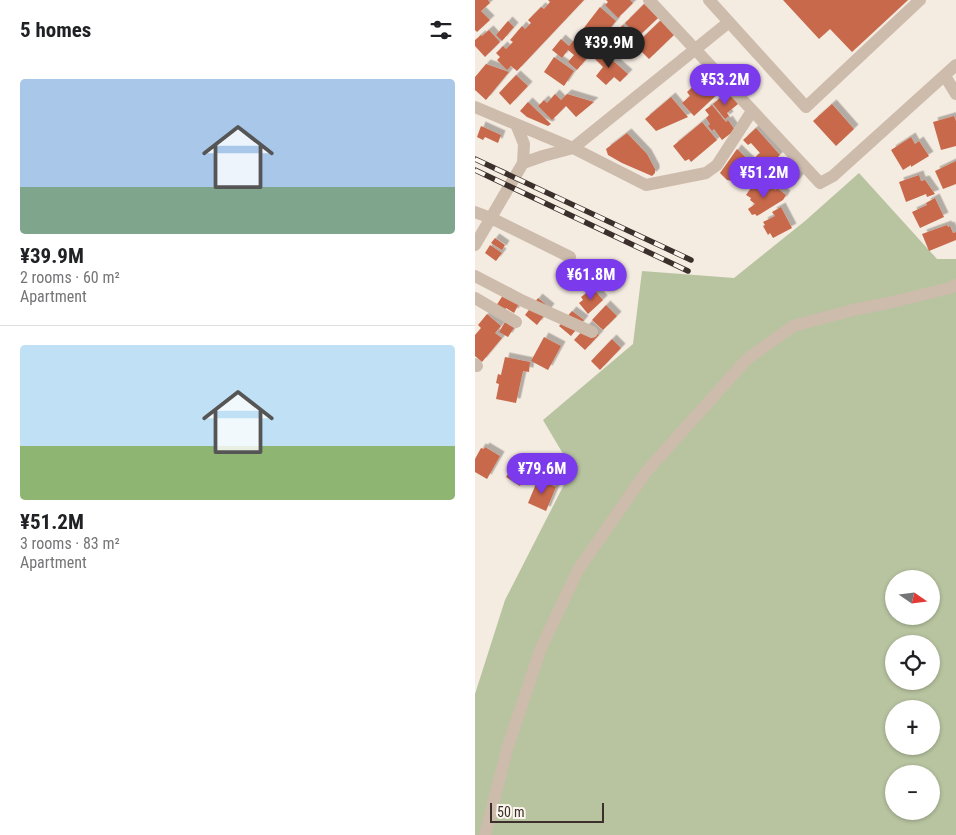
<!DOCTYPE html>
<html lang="en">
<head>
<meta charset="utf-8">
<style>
	body { margin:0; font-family:"Roboto Condensed",sans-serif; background:#f6f6f6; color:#202124; height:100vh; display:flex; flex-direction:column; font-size:19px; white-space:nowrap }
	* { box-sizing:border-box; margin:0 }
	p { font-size:16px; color:#757577 }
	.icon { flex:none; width:28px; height:28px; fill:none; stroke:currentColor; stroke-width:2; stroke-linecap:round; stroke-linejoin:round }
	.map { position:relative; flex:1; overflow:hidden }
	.drawer { display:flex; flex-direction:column; background:#fff; width:475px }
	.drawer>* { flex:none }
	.needle { width:32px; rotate:104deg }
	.fabs { position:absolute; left:410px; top:570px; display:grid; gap:10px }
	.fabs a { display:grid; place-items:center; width:55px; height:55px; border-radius:50%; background:#fff; box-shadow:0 1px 4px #0004; font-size:25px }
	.scale { position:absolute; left:15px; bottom:12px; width:114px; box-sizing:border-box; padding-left:5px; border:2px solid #3b302b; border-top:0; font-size:14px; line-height:18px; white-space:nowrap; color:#3b302b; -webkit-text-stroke:4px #fbf5ee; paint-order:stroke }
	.price { position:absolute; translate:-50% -42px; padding:0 11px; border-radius:18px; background:#7c3aed; color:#fff; font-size:16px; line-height:32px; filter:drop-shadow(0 1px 2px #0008) }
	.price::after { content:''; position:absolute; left:50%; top:30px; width:15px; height:11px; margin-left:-8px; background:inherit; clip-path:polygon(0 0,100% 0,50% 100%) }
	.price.current { background:#222; color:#fff }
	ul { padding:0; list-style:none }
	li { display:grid; align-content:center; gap:10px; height:265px; padding:0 20px }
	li+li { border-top:1px solid #e0e0e0 }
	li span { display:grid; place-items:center; height:155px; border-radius:5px; color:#555 }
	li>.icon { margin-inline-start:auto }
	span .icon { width:90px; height:90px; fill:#fffc; stroke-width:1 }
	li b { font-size:21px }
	h2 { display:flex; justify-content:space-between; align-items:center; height:60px; padding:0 20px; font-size:21px }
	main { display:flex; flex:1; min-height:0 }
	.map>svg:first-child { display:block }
	.green { fill:#b8c4a0; fill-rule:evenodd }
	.building { fill:#c8694b; filter:url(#shadow) }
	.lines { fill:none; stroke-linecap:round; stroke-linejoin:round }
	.minor { stroke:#cdbbac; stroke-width:12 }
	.rail-casing { stroke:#3b302b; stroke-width:5.5 }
	.rail { stroke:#fbf5ee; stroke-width:4; stroke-dasharray:11; stroke-linecap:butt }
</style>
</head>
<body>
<main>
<section class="drawer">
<h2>5 homes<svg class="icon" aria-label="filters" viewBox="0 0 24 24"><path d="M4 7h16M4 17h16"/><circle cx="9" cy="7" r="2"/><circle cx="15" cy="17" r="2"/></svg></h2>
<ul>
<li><span style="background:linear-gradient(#a9c7e8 70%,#7fa58c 0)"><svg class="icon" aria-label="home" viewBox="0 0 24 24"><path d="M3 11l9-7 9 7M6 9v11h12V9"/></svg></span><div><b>¥39.9M</b><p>2 rooms · 60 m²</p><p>Apartment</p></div></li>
<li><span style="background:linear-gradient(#bfe0f5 65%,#8fb573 0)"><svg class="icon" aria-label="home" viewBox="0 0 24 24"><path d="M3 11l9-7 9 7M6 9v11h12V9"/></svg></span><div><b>¥51.2M</b><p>3 rooms · 83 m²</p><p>Apartment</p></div></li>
</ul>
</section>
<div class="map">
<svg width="481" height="835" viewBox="0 0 481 835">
	<defs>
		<filter id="shadow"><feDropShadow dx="4.5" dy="-4.5" stdDeviation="0" flood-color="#0004"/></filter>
	</defs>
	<rect width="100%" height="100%" fill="#f4ebe1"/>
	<!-- green -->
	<path class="green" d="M384 173 462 259H481V835H0V694L30 600 97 469 68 420 158 344 167 271 259 278 330 221ZM419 579H456V616H419ZM419 644H456V681H419ZM419 709H456V746H419ZM419 774H456V811H419Z"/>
	<!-- building -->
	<path class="building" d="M0 0H13L15 3 6 11 15 20 2 32 0 30Z
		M73 0H109L42 71 36 66 32 70 22 60 25 57 21 53 28 46 31 49 38 42 35 40 47 26 50 29 56 23 53 20 66 7 69 9 75 2Z
		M131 0H155L158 3 143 18 130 5 133 2Z
		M308 0H433L377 52 355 29 344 39Z
		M169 4 183 18 163 37 150 23Z
		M125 7 141 21 124 42 108 29Z
		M186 20 200 34 174 59 160 45Z
		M33 21 39 27 27 41 21 35Z
		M148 25 161 39 142 57 129 43Z
		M14 30 25 42 10 57 0 46V40L6 35 7 36Z
		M107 31 123 45 102 70 93 62 99 55 93 50 87 58 77 50 86 39 94 46Z
		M127 51 153 74 145 82 139 77 131 85 121 76 128 67 120 59Z
		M79 57 99 71 89 86 69 72Z
		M11 64 34 72 11 100 0 90V77Z
		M41 75 53 86 35 105 24 93Z
		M234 75 247 90 219 116 207 103 215 96 212 92 227 78 229 80Z
		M80 94 86 100 92 94 119 102 101 117 91 106 77 120 63 106 69 100 72 103Z
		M256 96 263 104 252 113 254 116 250 119 238 104 245 98 249 102Z
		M196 97 213 117 181 131 170 119Z
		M53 102 76 124 73 126 52 117 45 111Z
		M357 104 379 129 361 146 338 121Z
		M237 105 251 122 253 120 260 130 247 140 239 129 237 131 233 126 235 124 231 118 234 115 230 110Z
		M479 116 481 121V146L466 150 458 122Z
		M227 122 242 140 216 162 214 159 210 161 198 146Z
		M6 126 26 135 23 143 10 137 8 140 2 137Z
		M281 128 305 155 291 168 289 166 285 169 277 160 285 153 276 143 273 145 268 140Z
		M152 133 172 154 180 169V173L177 176 147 163 133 155 131 149Z
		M436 137 440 144 444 141 454 156 436 167V165L428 170 416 150Z
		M262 149 285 171 273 184 252 180 245 173Z
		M481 161V184L468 189 460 171Z
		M301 164 308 169 312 164 324 173 322 175 325 177 319 185 316 183 313 187 308 182 306 185 292 174Z
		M444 175 446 181 450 180 460 194 452 197 451 194 431 202 424 182Z
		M287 183 301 190 302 188 311 195 308 200 282 216 280 214 277 215 273 209 280 204 275 200 276 198 271 195 278 185 283 189Z
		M460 198 469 217 445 228 437 212 452 205 451 203Z
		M306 207 317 228 298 238 295 233 293 235 288 226 290 225 288 222 300 216 297 212Z
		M472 225 473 227 475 226 478 233 481 232V240L454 251 447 234Z
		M20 238 30 245 27 250 16 243Z
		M15 245 27 253 21 261 10 253Z
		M118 288 128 300 113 314 104 303 108 300 106 297Z
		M30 292 45 302 39 313 31 308 29 311 21 306Z
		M63 298 75 308 62 325 50 315Z
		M131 305 142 316 128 330 117 320Z
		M97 311 109 320 96 336 84 326Z
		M12 314 26 326 20 333 27 338 7 362 0 356V335L6 328 3 325Z
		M30 322 39 328 33 337 24 332Z
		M113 325 124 335 110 350 99 340Z
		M69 337 86 346 73 370 56 361Z
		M137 339 146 348 125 370 116 361Z
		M30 357 55 362 54 372 48 371 41 403 21 399 24 384 21 383 23 374 26 375Z
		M10 447 25 456 12 479 0 472V459L6 448 9 449Z
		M38 467 51 475 45 486 31 477Z
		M63 479 81 487 71 511 53 503Z"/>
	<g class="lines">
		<!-- minor -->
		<path class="minor" d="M174 0 345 183 358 176 481 65
			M234 0 331 107 445 0
			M470 76 481 94
			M0 107 98 148 171 185 231 173 242 165 277 111
			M41 124 49 144 48 163
			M0 212 16 218 95 257
			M0 245 48 163 68 156 98 148 254 22
			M0 276 48 301 117 332
			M0 298 41 322
			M0 364 2 366
			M10 835 33 746 66 648 103 570 171 472 271 360 318 326 378 310 413 303 475 288 481 285"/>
		<defs>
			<path id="rail" d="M0 159 216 260
				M0 170 213 271"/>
		</defs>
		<!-- rail casing -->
		<use href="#rail" class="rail-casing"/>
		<!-- rail -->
		<use href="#rail" class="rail"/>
	</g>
</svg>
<div class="fabs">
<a><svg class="needle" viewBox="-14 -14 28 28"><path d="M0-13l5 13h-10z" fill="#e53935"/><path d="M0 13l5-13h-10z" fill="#757577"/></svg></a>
<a><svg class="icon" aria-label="locate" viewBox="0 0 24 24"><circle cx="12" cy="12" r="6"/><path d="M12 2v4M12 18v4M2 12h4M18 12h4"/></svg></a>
<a>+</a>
<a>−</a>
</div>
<div class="scale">50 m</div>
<b class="price current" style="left:134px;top:69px">¥39.9M</b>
<b class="price" style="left:250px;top:106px">¥53.2M</b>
<b class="price" style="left:289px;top:199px">¥51.2M</b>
<b class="price" style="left:116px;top:301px">¥61.8M</b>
<b class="price" style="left:67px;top:495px">¥79.6M</b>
</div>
</main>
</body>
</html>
